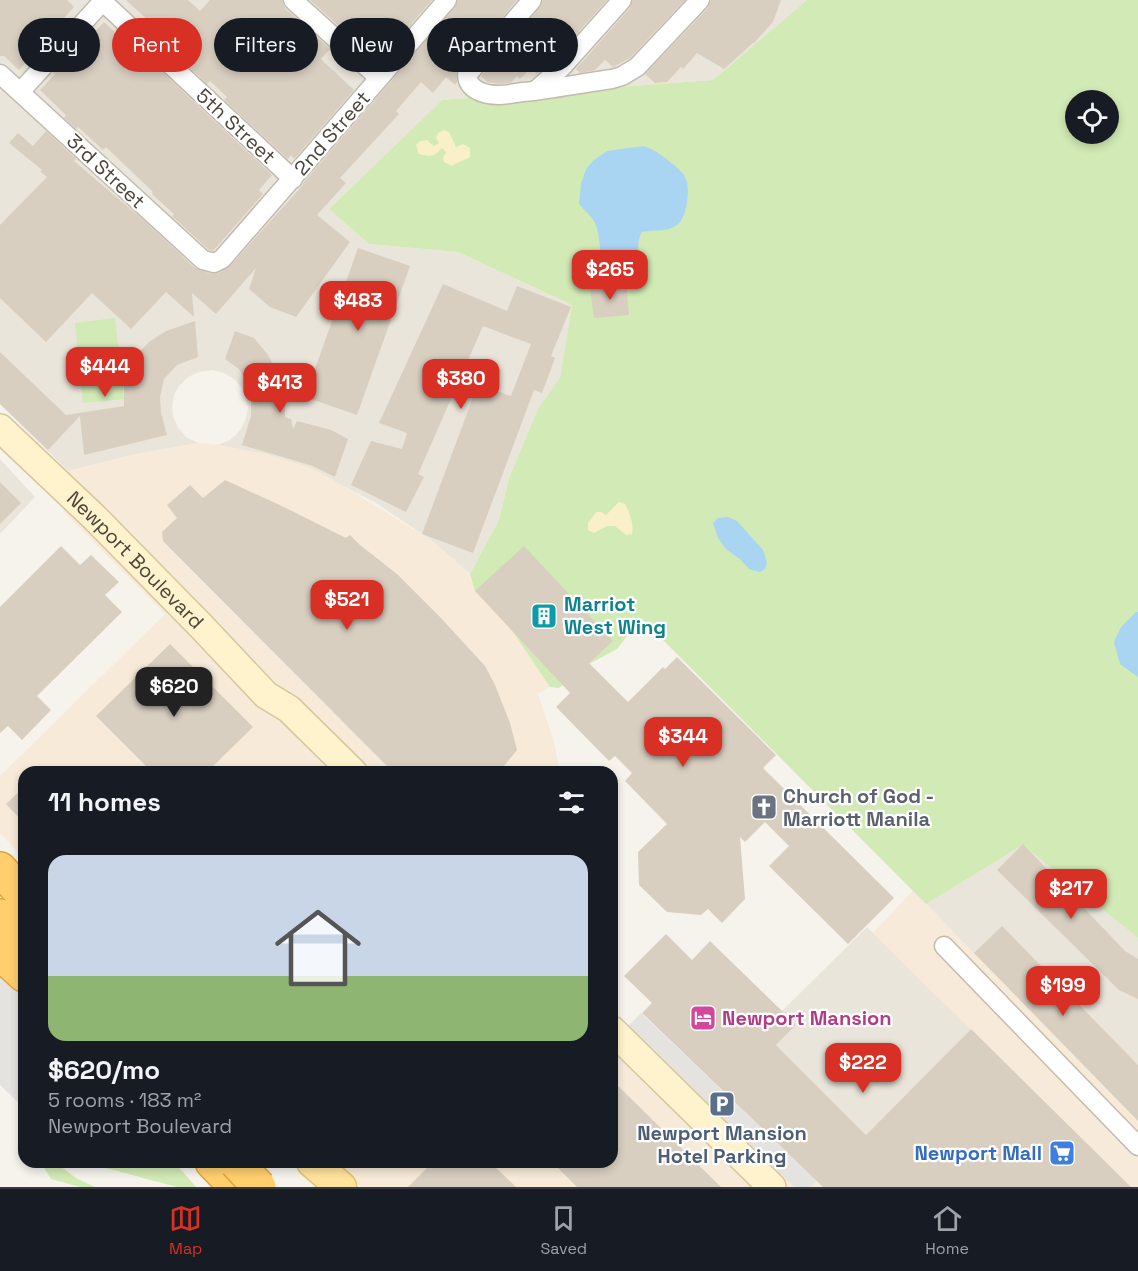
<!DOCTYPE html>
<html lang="en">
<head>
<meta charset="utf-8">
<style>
	body { margin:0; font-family:"Space Grotesk",sans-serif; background:#20242c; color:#f1f3f6; height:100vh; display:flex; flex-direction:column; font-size:22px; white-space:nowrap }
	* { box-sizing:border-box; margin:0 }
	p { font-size:20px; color:#9ea1a6 }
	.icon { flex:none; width:33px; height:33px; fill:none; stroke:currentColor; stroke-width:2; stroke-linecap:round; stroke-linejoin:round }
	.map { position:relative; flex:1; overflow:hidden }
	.side { position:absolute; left:18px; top:766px; width:600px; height:402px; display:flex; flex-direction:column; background:#171b24; border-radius:18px; box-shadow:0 3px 9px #0003 }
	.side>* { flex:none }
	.top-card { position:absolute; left:18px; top:18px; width:600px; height:54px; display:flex; gap:12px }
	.tools { position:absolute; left:1065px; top:90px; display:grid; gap:12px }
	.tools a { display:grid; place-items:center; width:54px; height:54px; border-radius:50%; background:#171b24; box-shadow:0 3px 9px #0003; font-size:30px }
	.price { position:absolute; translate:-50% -51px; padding:0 14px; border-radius:12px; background:#d93025; color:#fff; font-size:20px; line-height:39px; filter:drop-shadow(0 2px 3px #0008) }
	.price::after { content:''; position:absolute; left:50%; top:36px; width:18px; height:14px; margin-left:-9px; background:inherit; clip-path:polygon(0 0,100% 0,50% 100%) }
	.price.active { background:#222; color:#fff }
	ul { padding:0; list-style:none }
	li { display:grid; align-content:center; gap:12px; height:318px; padding:0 30px }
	li span { display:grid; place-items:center; height:186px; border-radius:18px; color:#555 }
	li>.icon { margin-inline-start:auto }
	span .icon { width:108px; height:108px; fill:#fffc; stroke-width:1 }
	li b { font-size:26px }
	h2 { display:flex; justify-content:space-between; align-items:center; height:72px; padding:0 30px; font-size:26px }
	.tag { padding:0 21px; border-radius:27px; background:#171b24; box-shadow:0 3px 9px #0003; font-size:21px; line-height:54px }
	.tag.active { background:#d93025; color:#fff }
	.menu { display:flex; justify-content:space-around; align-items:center; height:84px; border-top:2px solid #363941; background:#171b24; font-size:16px; color:#9ea1a6 }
	.menu a { display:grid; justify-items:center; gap:3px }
	.menu .active { color:#d93025 }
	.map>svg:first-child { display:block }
	.residential { fill:#eae5da }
	.commercial { fill:#f7ead8 }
	.green { fill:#d2eab5; fill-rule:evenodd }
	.sand { fill:#f9efc9 }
	.parking { fill:#e5e3e0 }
	.water { fill:#a9d4f2 }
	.building { fill:#d8cfc1 }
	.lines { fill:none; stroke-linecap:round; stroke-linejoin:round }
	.street-casing { stroke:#c2bbae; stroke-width:21 }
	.secondary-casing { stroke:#d6c79b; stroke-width:30 }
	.primary-casing { stroke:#e6c16a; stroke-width:33 }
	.highway-casing { stroke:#e0a43c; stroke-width:36 }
	.street { stroke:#fff; stroke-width:18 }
	.secondary { stroke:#fff3cd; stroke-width:27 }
	.primary { stroke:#ffe39c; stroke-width:30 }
	.highway { stroke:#ffcf6e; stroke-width:33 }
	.highway-bridge-casing { stroke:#e0a43c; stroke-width:36; stroke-linecap:butt }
	.highway-bridge { stroke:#ffcf6e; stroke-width:33 }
	.labels { text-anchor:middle; stroke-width:4.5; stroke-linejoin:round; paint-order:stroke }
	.street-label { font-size:20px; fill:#4b4439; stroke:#fff }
	.culture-label { font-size:20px; font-weight:bold; fill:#0d838f; stroke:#fff; text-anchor:start }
	.worship-label { font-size:20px; font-weight:bold; fill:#5b616d; stroke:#fff; text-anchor:start }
	.hotel-label { font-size:20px; font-weight:bold; fill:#b23c85; stroke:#fff; text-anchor:start }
	.service-label { font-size:20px; font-weight:bold; fill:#4e5e75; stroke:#fff }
	.shop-label { font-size:20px; font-weight:bold; fill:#366cbe; stroke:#fff; text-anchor:end }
</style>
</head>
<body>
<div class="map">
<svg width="1138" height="1187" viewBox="0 0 1138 1187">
	<rect width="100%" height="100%" fill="#f6f3ec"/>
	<!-- residential -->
	<path class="residential" d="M0 0H807L713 80 442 100 329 209 369 244 458 252 572 305 560 379 538 409 509 478 499 520 470 574 431 540 376 503 322 475 266 454 218 445 228 441 236 435 242 427 246 418 248 408 246 397 242 388 234 379 224 373 212 370 199 372 188 377 179 386 174 395 172 406 173 416 178 428 186 437 198 443 131 455 68 471 0 404Z
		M0 459 35 497 0 534Z
		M1023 845 1138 938V1121L926 904Z
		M867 927 971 1029 866 1135 776 1045 796 1025 782 1011Z"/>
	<!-- commercial -->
	<path class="commercial" d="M198 443 218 445 266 454 312 468 325 475 431 540 470 574 475 591 503 617 550 687 538 694 554 742 560 772H24V859L0 833V776L165 614 63 511 68 471 131 455Z
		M913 891 1138 1121V1187H811L866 1135 971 1030 873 933Z
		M612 1012 794 1187H361L336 1163 612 1162Z"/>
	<!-- green -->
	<path class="green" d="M807 0H1138V938L1023 845 926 904 641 618 617 649 587 665 559 688 550 687 503 617 475 591 470 574 499 520 509 478 538 409 560 378 572 305 458 252 369 244 329 209 442 100 713 80ZM1076 100H1108V134H1076Z
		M115 318 124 399 83 403 75 323Z
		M41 1163H56L76 1178 95 1187H80L51 1179Z
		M87 1163H175L196 1187H177Z"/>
	<!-- sand -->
	<path class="sand" d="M444 130 449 132 456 147 463 144 470 148V157C464 161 457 162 452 166L444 162 443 158 446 152 442 148C434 157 431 157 419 154L416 145 420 141 427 140 434 146 439 143 436 138 438 133Z
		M619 502 625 504C630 514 634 523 632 534L626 535 615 526H607L594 533 588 530V523L596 512H601L606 515Z"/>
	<!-- parking -->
	<path class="parking" d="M0 975 24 995V1108L0 1085Z
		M641 1013 817 1181 811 1187H794L627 1027Z"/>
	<!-- water -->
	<path class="water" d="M636 147C639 147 643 146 646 147 655 149 678 167 684 175 689 183 688 193 687 202 686 209 683 220 678 224 668 233 654 229 642 232 637 240 639 250 637 259 629 263 611 261 602 258 599 247 600 234 595 223 592 217 584 210 579 204L581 184 586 169 594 160 607 151Z
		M728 517 737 521 763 550 767 562 765 569 760 572 749 569 741 560 726 549 718 538 713 523 718 518Z
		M1136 612H1138V677L1120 664 1114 642 1121 627Z"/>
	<!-- building -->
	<path class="building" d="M0 0H67L74 7 50 34 54 38 38 53 36 52 19 70 4 56H0Z
		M126 0H188L200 11 210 0H282L285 8 330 49 321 59 354 90 294 159 291 155 288 159 224 100 227 97 210 81 207 84 159 39 163 34Z
		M310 0H432L378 62Z
		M458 0H517L459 68 456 73 457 82 455 85 446 77 433 93 421 82 396 111 399 114 340 178 346 183 317 215 350 242 296 317 270 307 249 289 256 268 216 314 192 293 194 317 166 292 131 329 92 293 46 342 0 298V225L47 177 40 171 42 170 9 143 18 133 33 146 46 131 76 159 74 161 140 217 195 268 211 274 219 273 230 266 302 186 304 182 455 7Z
		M543 0H607L555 58 537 74 531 68 520 79 517 76 511 83 499 84 487 82 481 76 540 7Z
		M633 0H685L630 58 613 67 605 60 595 70 580 73 576 69 630 8Z
		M711 0H781L773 22 754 43H753L724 69 697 53 683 69 681 67 667 82 655 83 645 74 708 8Z
		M104 22 140 55 142 53 272 175 259 190 263 194 213 251 209 250 172 216 174 214 152 194 153 192 106 147 103 150 78 127 76 129 64 118 66 115 40 90 55 74 53 72 78 45 80 47Z
		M358 248 410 266 357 415 305 397Z
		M626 283 629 315 594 318 590 287Z
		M443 284 507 311 517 286 571 307 551 356 555 358 542 393 534 390 473 553 422 534 478 384 511 396 531 344 483 326 418 474 424 477 406 512 351 485 371 441 402 449 407 433 379 423Z
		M195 321 198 357 177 365 164 379 160 397 161 413 167 435 84 455 80 416 48 450 0 404V352L66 415 124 406V378L132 360 149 342 166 331Z
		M235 331 254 338 268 355 279 376 285 396V417L291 419 293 429 297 421 331 430 348 439 335 477 313 466 242 445 251 416V390L239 369 225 359Z
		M225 480 286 508 346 538 350 535 360 545 397 574 440 617 485 666 495 685 510 723 517 750 499 772H393L163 541 162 532 177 518 167 505 190 485 203 498Z
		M0 482 21 503 0 524Z
		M61 546 80 565 91 555 119 582 105 595 122 612 37 696 51 710 22 740 8 726 0 733V607Z
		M524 546 613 641 589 663 628 702 663 667 665 669 677 657 776 755 763 768 894 898 848 944 769 866 789 846 765 822 745 842 740 837 745 899 722 923 708 909 701 915 667 912 639 885 638 852 667 824 625 781 632 773 615 756 609 761 556 707 570 693 475 591Z
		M170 644 253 727 207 772H152L96 716Z
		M24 787V823L6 804Z
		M1023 844 1125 951 1138 959V999L1119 990 997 870Z
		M1002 926 1138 1065V1121L974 953Z
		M666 934 692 960 710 941 782 1011 796 1025 776 1045 866 1135 971 1029 1131 1187H823L642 1013 652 1003 624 976Z
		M612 1080 721 1187H577L552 1162H612Z
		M433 1162H490L516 1187H408Z"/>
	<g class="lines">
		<defs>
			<path id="street" d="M101 0 293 179
				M293 0 379 78
				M532 0 467 75C468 91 486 95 499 95 507 95 515 93 523 92 553 89 582 83 612 79L622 76 637 67 700 0
				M0 74 203 260 214 263 222 259 447 0
				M535 91 563 66 622 0
				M20 92 104 0
				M944 946 1138 1146"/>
			<g id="secondary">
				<path id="s1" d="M0 428 95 518 201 626 266 695 289 709 353 772"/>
				<path d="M612 1030 772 1187"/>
			</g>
			<path id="primary" d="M312 1162 341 1187"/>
			<path id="highway" d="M0 869 24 896
				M0 916 24 937
				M0 953 24 975
				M212 1162 236 1187"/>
		</defs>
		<!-- street casing -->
		<use href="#street" class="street-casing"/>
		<!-- secondary casing -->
		<use href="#secondary" class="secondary-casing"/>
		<!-- primary casing -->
		<use href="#primary" class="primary-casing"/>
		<!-- highway casing -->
		<use href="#highway" class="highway-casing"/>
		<!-- street -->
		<use href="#street" class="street"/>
		<!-- secondary -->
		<use href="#secondary" class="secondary"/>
		<!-- primary -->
		<use href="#primary" class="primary"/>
		<!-- highway -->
		<use href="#highway" class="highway"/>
		<defs>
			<path id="highway-bridge" d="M236 1162 259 1187"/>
		</defs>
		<!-- highway-bridge casing -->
		<use href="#highway-bridge" class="highway-bridge-casing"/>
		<!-- highway-bridge -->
		<use href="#highway-bridge" class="highway-bridge"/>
	</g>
	<!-- icons -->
	<defs>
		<symbol id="building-square" viewBox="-11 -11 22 22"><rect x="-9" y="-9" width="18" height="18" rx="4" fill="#0f9aa8" stroke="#fff"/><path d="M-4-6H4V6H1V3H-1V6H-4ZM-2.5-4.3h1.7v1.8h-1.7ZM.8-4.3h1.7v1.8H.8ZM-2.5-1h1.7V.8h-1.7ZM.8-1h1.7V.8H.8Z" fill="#fff"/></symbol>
		<symbol id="church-square" viewBox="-11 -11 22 22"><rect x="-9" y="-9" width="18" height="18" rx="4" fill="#6b7280" stroke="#fff"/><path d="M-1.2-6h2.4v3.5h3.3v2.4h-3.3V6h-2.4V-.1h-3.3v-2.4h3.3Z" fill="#fff"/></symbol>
		<symbol id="hotel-square" viewBox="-11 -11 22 22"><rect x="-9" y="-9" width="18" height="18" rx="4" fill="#d1479c" stroke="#fff"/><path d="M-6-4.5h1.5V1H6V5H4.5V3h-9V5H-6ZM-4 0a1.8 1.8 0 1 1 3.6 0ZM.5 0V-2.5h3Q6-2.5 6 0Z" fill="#fff"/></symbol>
		<symbol id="parking-square" viewBox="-11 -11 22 22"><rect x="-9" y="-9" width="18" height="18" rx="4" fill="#5c6f8a" stroke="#fff"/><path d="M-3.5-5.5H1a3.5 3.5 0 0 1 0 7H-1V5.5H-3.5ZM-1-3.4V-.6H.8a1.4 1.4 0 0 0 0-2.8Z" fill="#fff"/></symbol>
		<symbol id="supermarket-square" viewBox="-11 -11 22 22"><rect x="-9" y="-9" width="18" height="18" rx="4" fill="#3f7fe0" stroke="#fff"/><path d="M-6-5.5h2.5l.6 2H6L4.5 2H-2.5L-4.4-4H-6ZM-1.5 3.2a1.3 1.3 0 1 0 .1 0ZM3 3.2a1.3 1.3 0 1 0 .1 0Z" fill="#fff"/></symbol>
	</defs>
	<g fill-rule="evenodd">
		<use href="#building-square" x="529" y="601" width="30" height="30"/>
		<use href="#church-square" x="749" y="792" width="30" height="30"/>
		<use href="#hotel-square" x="688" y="1003" width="30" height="30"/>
		<use href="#parking-square" x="707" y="1089" width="30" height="30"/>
		<use href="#supermarket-square" x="1047" y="1138" width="30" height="30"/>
	</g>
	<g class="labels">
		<!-- street labels -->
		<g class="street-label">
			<text transform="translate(236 126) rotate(43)" y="7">5th Street</text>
			<text transform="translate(332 133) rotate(-49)" y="7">2nd Street</text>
			<text transform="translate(106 171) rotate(43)" y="7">3rd Street</text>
			<text dy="7" stroke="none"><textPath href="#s1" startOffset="189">Newport Boulevard</textPath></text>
		</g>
		<!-- culture labels -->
		<g class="culture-label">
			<text x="564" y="611">Marriot<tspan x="564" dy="23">West Wing</tspan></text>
		</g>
		<!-- worship labels -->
		<g class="worship-label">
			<text x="783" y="803">Church of God -<tspan x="783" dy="23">Marriott Manila</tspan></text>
		</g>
		<!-- hotel labels -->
		<g class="hotel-label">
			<text x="722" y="1025">Newport Mansion</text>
		</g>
		<!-- service labels -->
		<g class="service-label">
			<text x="722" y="1140">Newport Mansion<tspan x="722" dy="23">Hotel Parking</tspan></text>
		</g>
		<!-- shop labels -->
		<g class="shop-label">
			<text x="1042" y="1160">Newport Mall</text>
		</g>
	</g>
</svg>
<div class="tools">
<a><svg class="icon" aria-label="locate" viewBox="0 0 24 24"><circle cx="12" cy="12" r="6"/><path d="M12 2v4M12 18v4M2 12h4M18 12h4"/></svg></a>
</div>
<b class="price" style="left:610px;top:301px">$265</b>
<b class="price" style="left:358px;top:332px">$483</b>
<b class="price" style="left:105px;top:398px">$444</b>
<b class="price" style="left:461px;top:410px">$380</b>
<b class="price" style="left:280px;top:414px">$413</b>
<b class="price" style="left:347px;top:631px">$521</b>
<b class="price active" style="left:174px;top:718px">$620</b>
<b class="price" style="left:683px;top:768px">$344</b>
<b class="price" style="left:1071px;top:920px">$217</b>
<b class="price" style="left:1063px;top:1017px">$199</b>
<b class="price" style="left:863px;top:1094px">$222</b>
<div class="top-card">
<a class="tag">Buy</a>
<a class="tag active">Rent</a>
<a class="tag">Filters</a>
<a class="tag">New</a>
<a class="tag">Apartment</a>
</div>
<section class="side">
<h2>11 homes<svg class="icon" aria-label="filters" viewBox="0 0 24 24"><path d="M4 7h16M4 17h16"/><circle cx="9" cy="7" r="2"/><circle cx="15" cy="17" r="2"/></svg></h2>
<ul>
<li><span style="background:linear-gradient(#c9d6e8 65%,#8fb573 0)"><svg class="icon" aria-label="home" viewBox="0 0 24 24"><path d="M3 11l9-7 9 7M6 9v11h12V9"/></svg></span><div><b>$620/mo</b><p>5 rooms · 183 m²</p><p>Newport Boulevard</p></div></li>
</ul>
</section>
</div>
<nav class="menu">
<a class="active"><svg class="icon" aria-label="map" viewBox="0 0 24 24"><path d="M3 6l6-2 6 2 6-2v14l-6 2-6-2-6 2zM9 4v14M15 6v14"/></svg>Map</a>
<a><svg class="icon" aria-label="saved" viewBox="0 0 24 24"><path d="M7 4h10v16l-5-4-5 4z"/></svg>Saved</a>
<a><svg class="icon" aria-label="home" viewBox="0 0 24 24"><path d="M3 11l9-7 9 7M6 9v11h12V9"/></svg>Home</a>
</nav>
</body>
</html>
